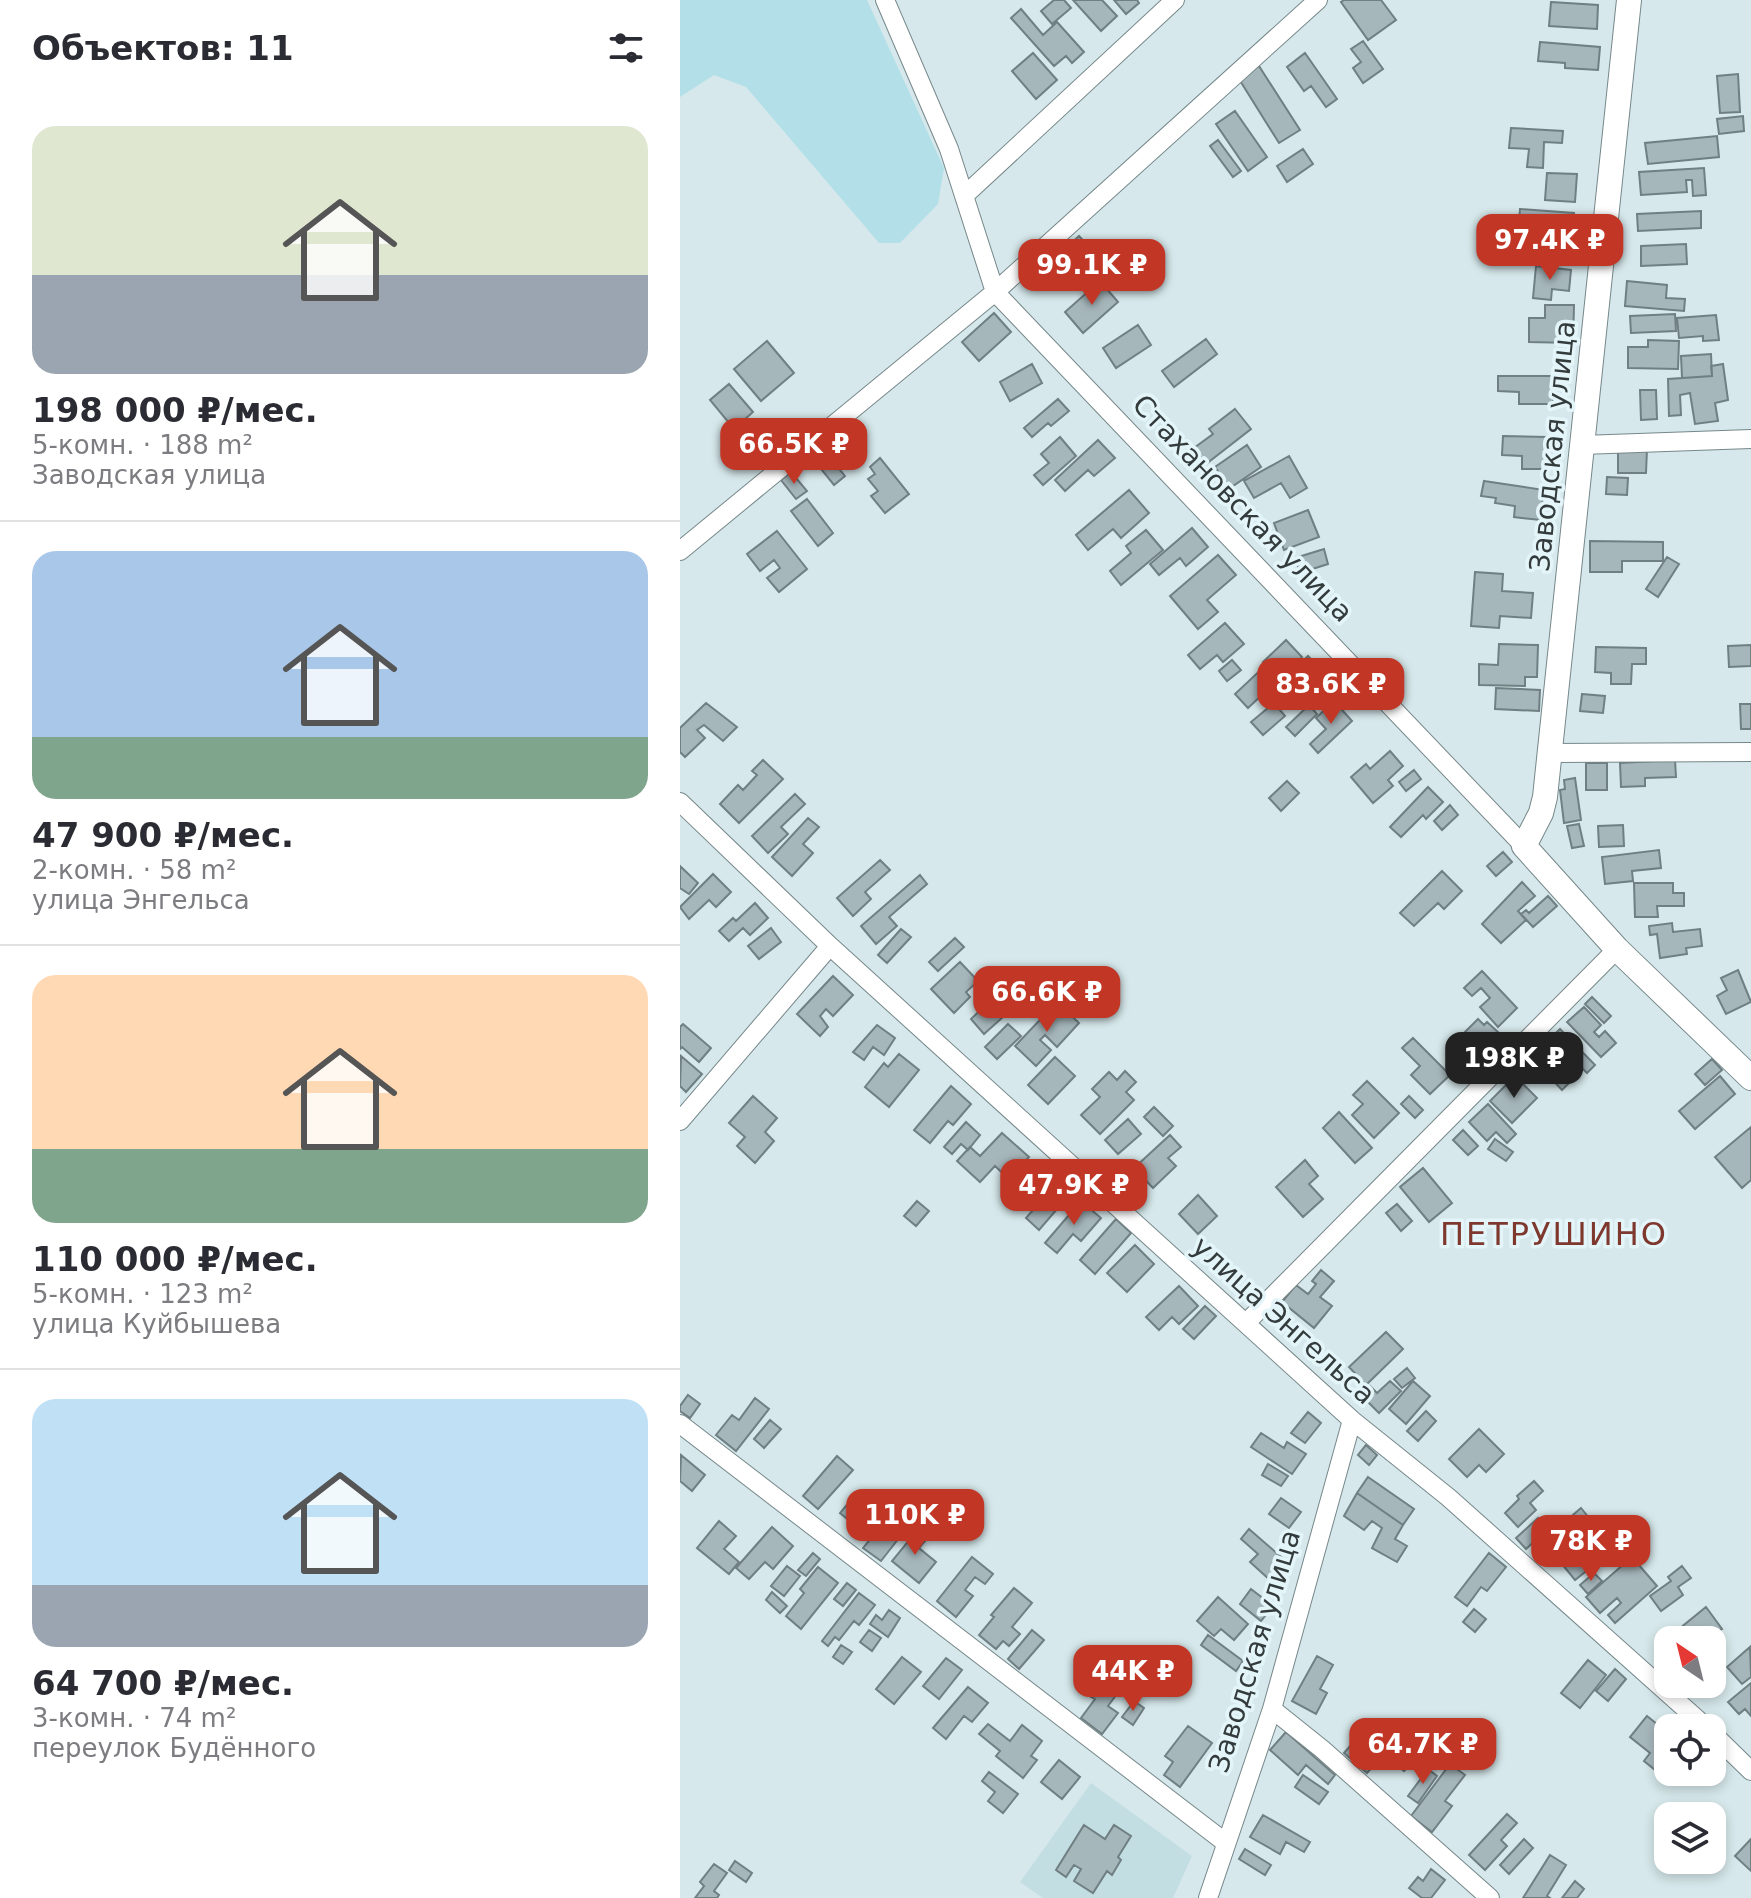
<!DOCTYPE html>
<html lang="ru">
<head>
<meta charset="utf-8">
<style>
	body { margin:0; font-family:"DejaVu Sans",sans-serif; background:#f7f7f7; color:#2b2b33; height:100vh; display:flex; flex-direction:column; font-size:30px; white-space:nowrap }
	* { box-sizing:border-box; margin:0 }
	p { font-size:26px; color:#7c7c81 }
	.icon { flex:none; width:44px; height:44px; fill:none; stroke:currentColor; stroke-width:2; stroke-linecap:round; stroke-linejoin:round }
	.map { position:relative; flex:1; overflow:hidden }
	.panel { display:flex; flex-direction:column; background:#fff; width:680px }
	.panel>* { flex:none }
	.needle { width:52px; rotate:325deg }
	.controls { position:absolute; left:974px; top:1626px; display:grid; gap:16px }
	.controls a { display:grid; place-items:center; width:72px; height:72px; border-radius:16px; background:#fff; box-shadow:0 4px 12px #0003; font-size:40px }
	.price { position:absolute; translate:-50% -68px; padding:0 18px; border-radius:16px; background:#c23626; color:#fff; font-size:26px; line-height:52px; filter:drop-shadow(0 2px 4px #0008) }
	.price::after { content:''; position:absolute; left:50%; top:48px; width:24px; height:18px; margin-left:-12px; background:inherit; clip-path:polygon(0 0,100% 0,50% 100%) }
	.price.on { background:#222; color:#fff }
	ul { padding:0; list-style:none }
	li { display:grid; align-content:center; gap:16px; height:424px; padding:0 32px }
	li+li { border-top:2px solid #e1e1e2 }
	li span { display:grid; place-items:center; height:248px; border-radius:24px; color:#555 }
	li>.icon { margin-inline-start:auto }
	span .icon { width:144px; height:144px; fill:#fffc; stroke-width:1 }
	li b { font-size:34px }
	h2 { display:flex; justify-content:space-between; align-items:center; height:96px; padding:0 32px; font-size:34px }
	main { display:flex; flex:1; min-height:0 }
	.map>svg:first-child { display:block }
	.built { fill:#c3dee3 }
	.green { fill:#b3e0e8 }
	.building { fill:#a6b7bb; stroke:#6f7f82; stroke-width:2 }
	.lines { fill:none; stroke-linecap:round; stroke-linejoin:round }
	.street-casing { stroke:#76878a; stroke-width:20 }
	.secondary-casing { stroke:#76878a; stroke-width:26 }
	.street { stroke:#fff; stroke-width:18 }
	.secondary { stroke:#fff; stroke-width:24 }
	.labels { text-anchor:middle; stroke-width:7; stroke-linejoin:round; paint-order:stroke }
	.street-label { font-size:28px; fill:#343b3c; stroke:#e3f5f9 }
	.quarter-label { font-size:32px; letter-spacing:2px; fill:#7e382e; stroke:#e3f5f9 }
</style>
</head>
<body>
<main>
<section class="panel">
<h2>Объектов: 11<svg class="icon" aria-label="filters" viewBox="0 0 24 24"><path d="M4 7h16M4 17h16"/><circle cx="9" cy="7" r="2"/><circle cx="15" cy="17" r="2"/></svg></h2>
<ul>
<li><span style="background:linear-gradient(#dfe7d0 60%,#9aa5b1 0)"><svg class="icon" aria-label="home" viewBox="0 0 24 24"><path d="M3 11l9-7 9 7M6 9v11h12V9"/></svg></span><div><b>198 000 ₽/мес.</b><p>5-комн. · 188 m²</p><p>Заводская улица</p></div></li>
<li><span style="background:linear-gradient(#a9c7e8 75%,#7fa58c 0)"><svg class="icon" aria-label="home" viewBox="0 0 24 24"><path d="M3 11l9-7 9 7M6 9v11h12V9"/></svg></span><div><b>47 900 ₽/мес.</b><p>2-комн. · 58 m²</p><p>улица Энгельса</p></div></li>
<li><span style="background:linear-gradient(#ffd9b3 70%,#7fa58c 0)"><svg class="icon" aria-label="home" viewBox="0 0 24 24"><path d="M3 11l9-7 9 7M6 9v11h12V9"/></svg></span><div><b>110 000 ₽/мес.</b><p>5-комн. · 123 m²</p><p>улица Куйбышева</p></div></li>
<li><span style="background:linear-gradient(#bfe0f5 75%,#9aa5b1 0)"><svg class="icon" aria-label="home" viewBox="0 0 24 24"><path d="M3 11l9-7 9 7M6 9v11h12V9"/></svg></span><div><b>64 700 ₽/мес.</b><p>3-комн. · 74 m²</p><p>переулок Будённого</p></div></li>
</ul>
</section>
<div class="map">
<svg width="1071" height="1898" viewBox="0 0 1071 1898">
	<rect width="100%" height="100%" fill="#d6e8eb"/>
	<!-- built -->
	<path class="built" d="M411 1783 512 1856 493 1898H363L340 1882Z"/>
	<!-- green -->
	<path class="green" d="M0 0H187L264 168 258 204 220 243H199L66 87 34 75 0 97Z"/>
	<!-- building -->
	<path class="building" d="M374 0H384L391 8 372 24 361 11Z
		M393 0H422L437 16 421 31Z
		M434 0H457L459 3 446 14Z
		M664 0H701L716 20 688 40 661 2Z
		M871 2 918 5 917 29 869 26Z
		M341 9 363 35 377 22 404 52 392 63 386 56 374 66 331 18Z
		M683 41 703 69 683 83 673 68 681 62 671 49Z
		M860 42 920 47 918 70 885 68V63L858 61Z
		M353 53 377 80 356 99 332 71Z
		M625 53 657 99 646 107 631 86 624 91 607 67Z
		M579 66 620 130 599 143 559 79Z
		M1058 74 1060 112 1040 113 1037 76Z
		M555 111 587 157 568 171 536 124Z
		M1063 116 1064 131 1039 134 1037 119Z
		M831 128 883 131 882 143 864 142 863 168 847 167 849 149 829 148Z
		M1037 136 1039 157 968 164 965 143Z
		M538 140 561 171 553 177 530 146Z
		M623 149 633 164 607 182 597 166Z
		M1024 168 1026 195 1013 196 1012 180H1006L1007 192 961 195 959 172Z
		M867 173 897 174 895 202 865 200Z
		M840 209 894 213 892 239 866 237V223L839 221Z
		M1021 211V228L958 231 957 214Z
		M399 236 419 258 395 280 375 259Z
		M1006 244 1007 264 961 266V246Z
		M881 248 904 249 903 265 880 264Z
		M856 266 891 270 889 291 872 289 871 300 853 298Z
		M420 281 438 302 403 333 385 312Z
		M947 281 987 285 986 298 1005 299 1004 311 945 306Z
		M865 305H894L893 343 849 342V318H865Z
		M314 313 331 332 299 361 282 342Z
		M995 314 996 331 951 333 950 316Z
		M1036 315 1039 340 1023 341V336L999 338 997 318Z
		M458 325 471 345 436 368 423 348Z
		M526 339 537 354 494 387 482 371Z
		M968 340 999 341 998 369 948 368V347H968Z
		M87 341 114 373 81 401 54 369Z
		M1031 354 1032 376 1002 378 1001 356Z
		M352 364 362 383 330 401 320 382Z
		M1043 364 1048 400 1035 403 1038 421 1015 424 1010 393 1000 395 1001 415 989 416 988 379 1032 376 1031 366Z
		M818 376H873V404H839V392L818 391Z
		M49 384 73 412 54 429 30 400Z
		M960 390H976L977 419 961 420Z
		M378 399 389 411 371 426 368 423 352 437 344 428Z
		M555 409 571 429 526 464 514 448 533 434 529 429Z
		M823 436 868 437V469H842V456L822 455Z
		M380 437 396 456 363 485 354 475 369 463 361 454Z
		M418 440 435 458 414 476 408 470 385 491 375 480Z
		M140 445 165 476 154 485 129 454Z
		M567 445 581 467 550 488 535 467Z
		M938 449H967L966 473H938Z
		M609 456 627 488 610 498 601 483 574 498 564 481Z
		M200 458 229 494 205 513 191 496 198 491 188 479 195 474 190 467Z
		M111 472 127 491 116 499 101 480Z
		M927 477 948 478 947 495 926 494Z
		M804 481 864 490 860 520 834 517 835 506 815 503 816 498 801 496Z
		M449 490 469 513 441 538 433 529 408 550 396 535Z
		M127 499 153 533 138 546 111 511Z
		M628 510 639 537 604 550 594 523Z
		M512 528 528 547 506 566 500 558 479 575 470 564Z
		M466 530 483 550 441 585 430 571 451 553 446 546Z
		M97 531 127 569 99 592 87 578 100 568 94 560 80 571 67 554Z
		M910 541 983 542V561H942V572H910Z
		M644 549 648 564 620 573 615 558Z
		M538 555 556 575 527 600 538 612 518 629 490 596Z
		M987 557 999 564 978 597 966 589Z
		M795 572 823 574 822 591 853 593 851 618 820 616 819 628 791 626Z
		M545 623 564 644 543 662 537 655 520 669 508 655Z
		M606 640 622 657 568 708 555 694 586 665 583 662Z
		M819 644 858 645 857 677H845V686L799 685V664L818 665Z
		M1071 645V666L1049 667 1048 646Z
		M916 647 966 648V664H952L951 684H931V673L915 672Z
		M628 656 646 675 623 696 616 689 600 703 590 692Z
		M552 660 561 670 547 681 539 671Z
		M816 688 860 690 859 711 815 709Z
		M902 694 925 696 923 713 900 711Z
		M654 701 672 721 638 753 630 744 646 729 636 718Z
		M26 703 57 727 43 741 24 725 17 730 25 738 5 757 0 752V728Z
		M594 703 605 716 583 735 571 722Z
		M1060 704H1071V729H1061Z
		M629 705 637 714 615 736 606 727Z
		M710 751 723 766 708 780 713 786 693 803 671 777 686 764 690 769Z
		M83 760 103 779 59 823 40 804 58 785 63 790 77 775 72 771Z
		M995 760 996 777 965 778V786L941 787 940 763Z
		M906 763H927V790H906Z
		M734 770 741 779 726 791 719 782Z
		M895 778 901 820 884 823 880 790 885 789 884 780Z
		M607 781 619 793 601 811 589 798Z
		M748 787 763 802 746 819 743 815 721 837 710 827Z
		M115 794 125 804 101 827 108 834 88 853 72 836Z
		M770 805 778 815 762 830 754 821Z
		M128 818 139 827 123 844 133 853 112 876 92 857Z
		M899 824 904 846 892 848 887 826Z
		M943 825 944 846 919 847 918 826Z
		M979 850 981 868 952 871 953 881 925 884 922 857Z
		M823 852 832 862 816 876 807 866Z
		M200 860 210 870 185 892 191 899 173 916 157 898Z
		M0 866 18 883 9 894 0 888Z
		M762 871 782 891 764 909 758 903 734 926 720 913Z
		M33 874 51 892 36 907 29 900 9 919 0 907Z
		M240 875 247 884 209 917 217 926 196 944 181 926Z
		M842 882 855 896 838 911 846 920 821 943 802 924Z
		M954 883H993V893H1004V906H977L978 917H955Z
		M868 896 877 906 853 927 841 914 846 910 849 913Z
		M75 903 88 918 70 935 63 928 49 941 39 931 53 918 56 921Z
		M992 923 993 932 1020 929 1022 946 1006 948 1007 954 980 958 977 934 970 935 969 926Z
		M91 928 101 942 79 959 68 946Z
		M221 929 231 937 207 963 198 955Z
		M275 938 284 947 258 971 249 962Z
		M280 962 298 981 286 992 290 997 274 1013 251 989Z
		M1058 970 1071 1002 1046 1014 1037 996 1047 990 1041 978Z
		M802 971 837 1008 818 1027 800 1007 810 998 801 988 792 996 784 988Z
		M153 976 173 995 153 1016 146 1009 140 1016 148 1027 140 1036 117 1014Z
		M912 997 931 1016 924 1023 905 1004Z
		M309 1002 323 1017 304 1034 291 1019Z
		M377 1002 399 1023 377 1047 365 1035 360 1040 371 1050 356 1066 335 1046Z
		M904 1007 921 1025 914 1032 919 1037 925 1031 936 1043 921 1057 887 1022Z
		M798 1019 804 1025 807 1022 819 1033 802 1050 784 1033Z
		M3 1024 31 1048 19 1062 2 1047 0 1049V1027Z
		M328 1024 341 1036 317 1059 305 1047Z
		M197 1025 215 1038 204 1055 193 1047 184 1060 173 1052Z
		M880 1029 915 1065 907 1073 890 1056 883 1063 865 1044Z
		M733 1038 770 1075 750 1094 731 1075 740 1066 722 1048Z
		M219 1054 239 1070 209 1107 185 1087 204 1063 208 1067Z
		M1 1056 22 1074 6 1092 0 1086Z
		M375 1057 395 1076 368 1104 348 1085Z
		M1032 1059 1042 1070 1025 1085 1015 1074Z
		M877 1067 891 1081 882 1090 868 1075Z
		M445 1071 456 1082 446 1092 454 1100 420 1134 401 1115 420 1097 412 1089 429 1072 437 1080Z
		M835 1076 857 1098 832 1123 810 1101Z
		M1040 1076 1055 1094 1015 1129 999 1111Z
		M687 1081 719 1113 694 1138 672 1115 683 1104 673 1095Z
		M271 1086 291 1104 273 1125 268 1121 250 1143 234 1130Z
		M73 1096 97 1118 85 1132 94 1141 75 1163 57 1146 65 1137 49 1123Z
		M729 1096 743 1110 735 1118 721 1104Z
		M808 1104 836 1134 827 1143 816 1132 807 1141 789 1122Z
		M474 1107 493 1126 483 1136 464 1117Z
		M659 1112 692 1148 675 1163 643 1128Z
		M448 1119 461 1134 438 1154 425 1140Z
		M286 1122 300 1135 288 1150 281 1144 272 1154 264 1147Z
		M1071 1127V1180L1062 1188 1035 1157Z
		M783 1130 798 1146 788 1155 773 1140Z
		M322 1133 349 1157 338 1168 346 1177 336 1186 315 1166 300 1182 277 1161 290 1147 300 1156Z
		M490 1135 501 1147 488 1158 496 1166 473 1188 454 1168Z
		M815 1139 833 1152 826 1161 808 1149Z
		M625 1160 638 1176 629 1184 643 1199 623 1217 596 1187Z
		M366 1162 376 1172 363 1186 352 1176Z
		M743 1168 772 1203 749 1222 720 1187Z
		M374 1180 390 1194 359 1230 346 1218 361 1201 358 1197Z
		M518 1195 537 1216 518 1234 499 1214Z
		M237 1201 249 1211 236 1226 224 1216Z
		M401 1201 421 1218 401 1241 393 1234 377 1253 365 1243Z
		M717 1204 732 1221 721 1231 706 1213Z
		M436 1219 451 1233 415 1274 400 1260Z
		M455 1245 474 1264 447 1292 427 1273Z
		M641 1270 654 1281 640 1297 652 1306 634 1328 602 1302 616 1285 628 1294 636 1284 632 1281Z
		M499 1286 518 1306 499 1324 492 1317 479 1330 466 1317Z
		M525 1306 536 1316 514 1339 503 1329Z
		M706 1332 723 1349 686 1385 669 1367Z
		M727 1368 735 1378 722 1388 714 1379Z
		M710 1381 721 1391 699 1413 681 1395 690 1386 697 1393Z
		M733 1381 750 1396 726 1424 709 1409Z
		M8 1395 20 1404 10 1418 0 1411V1406Z
		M75 1398 89 1409 56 1451 36 1435 52 1415 59 1420Z
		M746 1411 756 1421 738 1441 727 1431Z
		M628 1412 641 1423 625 1443 611 1433Z
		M90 1420 101 1429 84 1448 74 1439Z
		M799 1429 824 1454 806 1472 799 1465 787 1477 769 1459Z
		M581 1433 604 1448 607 1442 626 1454 612 1474 571 1447Z
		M686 1445 697 1455 689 1465 678 1455Z
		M1 1455 25 1475 12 1491 0 1481Z
		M157 1456 173 1470 138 1509 123 1496Z
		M588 1464 608 1476 601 1486 582 1475Z
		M688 1477 734 1509 723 1525 677 1493Z
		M854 1481 863 1491 850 1503 856 1510 838 1527 825 1513 839 1499 837 1496Z
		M677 1493 723 1525 715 1539 727 1546 717 1562 692 1548 702 1528 692 1521 684 1530 664 1516Z
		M176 1494 187 1503 171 1522 160 1513Z
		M208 1496 221 1506 211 1518 226 1529 201 1561 183 1548 204 1522 194 1514Z
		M601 1498 621 1512 609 1528 589 1514Z
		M901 1508 909 1518 880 1544 871 1534Z
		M858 1518 868 1529 846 1549 836 1538Z
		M39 1521 56 1536 44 1549 59 1562 49 1574 17 1548Z
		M925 1526 933 1535 913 1551 920 1560 895 1580 882 1564Z
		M92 1527 113 1546 93 1569 85 1562 69 1579 56 1568Z
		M240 1527 250 1535 239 1548 256 1562 239 1583 212 1561Z
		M569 1529 607 1562 591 1581 570 1562 578 1554 561 1539Z
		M133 1553 140 1559 126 1576 118 1570Z
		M809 1553 826 1567 807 1591 801 1587 787 1606 775 1597Z
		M292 1557 313 1574 305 1584 295 1577 285 1590 293 1596 276 1617 257 1601Z
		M952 1557 977 1586 935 1623 928 1615 941 1603 937 1598 920 1613 906 1597Z
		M107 1566 120 1576 104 1596 91 1586Z
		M1002 1566 1011 1578 998 1587 1003 1595 981 1611 970 1596 991 1581 988 1577Z
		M138 1567 158 1583 121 1629 106 1616 124 1593 120 1589Z
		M914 1573 922 1581 908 1594 900 1585Z
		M167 1583 176 1590 163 1606 154 1599Z
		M334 1588 352 1603 332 1627 340 1634 329 1646 323 1641 316 1649 299 1635 314 1617 311 1615Z
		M571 1589 593 1606 581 1621 560 1604Z
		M92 1592 107 1606 100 1613 86 1600Z
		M179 1593 195 1605 179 1625 174 1621 159 1640 155 1637 148 1646 142 1641Z
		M538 1597 568 1624 554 1640 541 1629 534 1636 517 1621Z
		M1026 1607 1042 1629 1024 1640 988 1638Z
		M794 1609 806 1619 795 1632 783 1622Z
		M209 1610 220 1618 208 1637 190 1624 196 1615 202 1620Z
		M189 1630 201 1638 192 1651 180 1642Z
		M352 1630 364 1640 339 1669 328 1659Z
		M528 1635 563 1661 556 1671 521 1645Z
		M161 1645 172 1652 163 1664 153 1657Z
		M1070 1647 1071 1677 1062 1684 1047 1667Z
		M637 1656 653 1665 640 1689 647 1693 636 1714 612 1701Z
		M222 1657 241 1672 214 1704 196 1689Z
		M266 1658 282 1670 259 1699 243 1686Z
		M908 1660 926 1675 900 1708 881 1693Z
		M935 1669 946 1679 928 1701 916 1691Z
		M428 1674 443 1686 428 1706 438 1713 422 1734 401 1718 415 1699 411 1697Z
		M1071 1683V1716L1065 1709 1059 1714 1048 1702Z
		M288 1687 308 1703 292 1722 284 1716 266 1739 253 1728Z
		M454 1701 464 1708 453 1725 442 1717Z
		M967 1716 988 1733V1764L980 1774 964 1761 970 1753 950 1737Z
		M701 1721 719 1737 687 1773 664 1753 678 1737 683 1742Z
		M308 1724 330 1741 342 1725 362 1741 351 1756 357 1760 343 1778 316 1756 320 1751 299 1734Z
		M508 1726 532 1743 500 1787 484 1775 493 1762 485 1756Z
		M606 1732 655 1775 648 1784 626 1765 618 1775 590 1750Z
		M732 1738 744 1748 724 1771 712 1761Z
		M379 1760 400 1777 382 1799 361 1782Z
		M770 1764 785 1775 765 1801 772 1806 752 1832 731 1816Z
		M748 1769 757 1776 738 1803 728 1796Z
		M309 1772 338 1794 323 1813 308 1801 315 1792 302 1781Z
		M623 1775 648 1792 639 1804 615 1787Z
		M827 1814 837 1823 821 1840 827 1846 805 1870 789 1855Z
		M583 1815 630 1842 624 1852 606 1842 600 1854 570 1837Z
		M404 1825 425 1839 434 1825 451 1836 438 1857 441 1860 432 1875 427 1871 413 1893 394 1881 401 1869 394 1865 386 1877 376 1870Z
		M844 1839 853 1848 829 1874 820 1865Z
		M1071 1839V1871L1055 1856Z
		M565 1849 591 1865 585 1875 559 1859Z
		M870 1855 886 1865 867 1896 870 1898H843Z
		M55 1861 72 1873 66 1882 49 1870Z
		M34 1864 47 1873 34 1891 39 1895 37 1898H15L24 1886 20 1882Z
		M751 1869 765 1880 751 1898H742L729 1888 738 1877 743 1881Z
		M895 1881 904 1889 897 1898H882Z"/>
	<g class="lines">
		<defs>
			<path id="street" d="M205 0 269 149 315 292 844 846
				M285 195 495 0
				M902 445 1071 439
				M0 551 315 292 638 0
				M870 753 1071 752
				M0 802 150 946 672 1420 768 1497 1027 1728
				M0 1121 150 946
				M566 1323 937 949
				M0 1424 546 1843
				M592 1709 642 1749 810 1898
				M1032 1733 1071 1771
				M528 1898 592 1709 672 1420"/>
			<path id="secondary" d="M949 0 865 797 861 813 844 846 937 949 1071 1078"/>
		</defs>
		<!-- street casing -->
		<use href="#street" class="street-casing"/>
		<!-- secondary casing -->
		<use href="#secondary" class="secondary-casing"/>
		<!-- street -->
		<use href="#street" class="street"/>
		<!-- secondary -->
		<use href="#secondary" class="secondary"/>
	</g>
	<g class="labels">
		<!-- street labels -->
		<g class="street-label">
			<text transform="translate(872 446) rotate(-84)" y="10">Заводская улица</text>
			<text transform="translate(563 508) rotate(46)" y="10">Стахановская улица</text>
			<text transform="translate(604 1320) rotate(42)" y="10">улица Энгельса</text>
			<text transform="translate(574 1651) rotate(-73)" y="10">Заводская улица</text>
		</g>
		<!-- quarter labels -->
		<g class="quarter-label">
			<text x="874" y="1245">ПЕТРУШИНО</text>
		</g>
	</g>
</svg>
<div class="controls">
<a><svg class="needle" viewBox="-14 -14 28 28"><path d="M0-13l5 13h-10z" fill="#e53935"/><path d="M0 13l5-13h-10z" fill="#7c7c81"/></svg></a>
<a><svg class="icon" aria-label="locate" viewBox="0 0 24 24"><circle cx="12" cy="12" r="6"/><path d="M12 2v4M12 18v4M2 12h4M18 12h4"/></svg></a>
<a><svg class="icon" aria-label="layers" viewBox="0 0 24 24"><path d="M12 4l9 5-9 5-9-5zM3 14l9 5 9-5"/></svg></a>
</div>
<b class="price" style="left:870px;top:282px">97.4K ₽</b>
<b class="price" style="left:412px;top:307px">99.1K ₽</b>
<b class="price" style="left:114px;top:486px">66.5K ₽</b>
<b class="price" style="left:651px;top:726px">83.6K ₽</b>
<b class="price" style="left:367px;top:1034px">66.6K ₽</b>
<b class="price on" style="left:834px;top:1100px">198K ₽</b>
<b class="price" style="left:394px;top:1227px">47.9K ₽</b>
<b class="price" style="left:235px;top:1557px">110K ₽</b>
<b class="price" style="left:911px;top:1583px">78K ₽</b>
<b class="price" style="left:453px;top:1713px">44K ₽</b>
<b class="price" style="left:743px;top:1786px">64.7K ₽</b>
</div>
</main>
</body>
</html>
